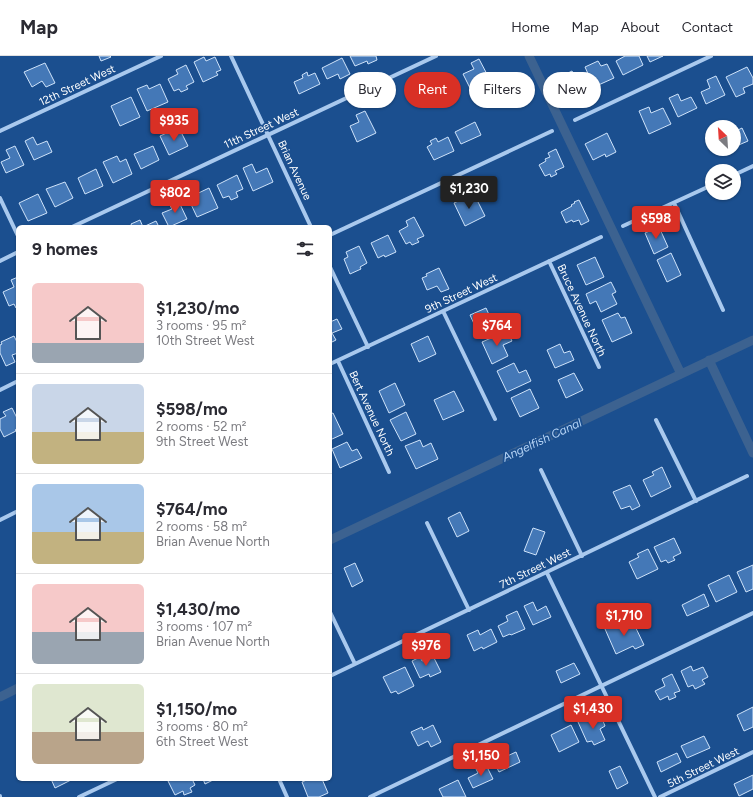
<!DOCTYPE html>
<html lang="en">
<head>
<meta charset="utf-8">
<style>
	body { margin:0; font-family:Figtree,sans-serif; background:#f7f7f7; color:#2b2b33; height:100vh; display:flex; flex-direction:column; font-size:15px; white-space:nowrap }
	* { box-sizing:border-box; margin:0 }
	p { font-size:13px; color:#7c7c81 }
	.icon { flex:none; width:22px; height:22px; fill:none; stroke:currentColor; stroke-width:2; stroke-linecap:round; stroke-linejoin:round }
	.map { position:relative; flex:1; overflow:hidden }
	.side { position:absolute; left:16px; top:169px; width:316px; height:556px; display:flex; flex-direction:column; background:#fff; border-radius:6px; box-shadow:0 1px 3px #0004 }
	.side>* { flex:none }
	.hud { position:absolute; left:344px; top:16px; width:349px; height:36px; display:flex; gap:8px }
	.needle { width:26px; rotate:335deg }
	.controls { position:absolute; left:705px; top:64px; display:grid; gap:8px }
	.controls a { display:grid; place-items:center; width:36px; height:36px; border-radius:50%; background:#fff; box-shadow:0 1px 3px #0004; font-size:20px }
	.price { position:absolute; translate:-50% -34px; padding:0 9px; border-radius:4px; background:#d93025; color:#fff; font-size:13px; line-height:26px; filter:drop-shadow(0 1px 2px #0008) }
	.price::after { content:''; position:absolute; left:50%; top:24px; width:12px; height:9px; margin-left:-6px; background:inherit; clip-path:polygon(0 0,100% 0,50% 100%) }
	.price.active { background:#222; color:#fff }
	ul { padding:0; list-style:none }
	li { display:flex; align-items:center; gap:12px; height:100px; padding:0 16px }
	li+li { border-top:1px solid #e1e1e2 }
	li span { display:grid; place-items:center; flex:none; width:112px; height:80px; border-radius:6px; color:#555 }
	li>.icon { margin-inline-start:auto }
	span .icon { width:48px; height:48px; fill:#fffc; stroke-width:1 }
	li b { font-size:17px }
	h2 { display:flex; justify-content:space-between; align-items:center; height:48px; padding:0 16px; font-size:17px }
	.pill { padding:0 14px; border-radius:18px; background:#fff; box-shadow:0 1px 3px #0004; font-size:14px; line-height:36px }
	.pill.active { background:#d93025; color:#fff }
	header { display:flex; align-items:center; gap:24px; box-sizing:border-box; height:56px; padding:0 20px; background:#fff; border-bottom:1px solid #e1e1e2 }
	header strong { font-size:19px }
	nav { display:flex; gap:22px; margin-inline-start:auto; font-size:14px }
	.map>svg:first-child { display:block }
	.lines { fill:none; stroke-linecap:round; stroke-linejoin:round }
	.canal { stroke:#3c6290; stroke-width:9 }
	.building { fill:#4478b7; stroke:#cfe3fa }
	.street { stroke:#a9c9ee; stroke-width:4 }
	.labels { text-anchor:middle; stroke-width:3.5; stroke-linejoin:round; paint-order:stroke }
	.street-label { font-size:11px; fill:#fff; stroke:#1b4f8f }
	.water-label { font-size:12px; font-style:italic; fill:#b5d3f5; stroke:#1b4f8f }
</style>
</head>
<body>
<header>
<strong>Map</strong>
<nav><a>Home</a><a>Map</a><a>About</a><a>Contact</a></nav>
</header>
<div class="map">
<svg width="753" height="741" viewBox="0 0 753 741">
	<rect width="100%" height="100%" fill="#1b4f8f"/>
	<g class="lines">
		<!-- canal -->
		<path class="canal" d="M529 0 681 318
			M709 304 753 397
			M330 484 753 284
			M0 641 18 632"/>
	</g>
	<!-- building -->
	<path class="building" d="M99 0H110L111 1 101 5Z
		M350 0H376L377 4 368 8 367 5 355 10Z
		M625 0H639L643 9 623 19 616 5Z
		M647 0H663L650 6Z
		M204 1 206 5 215 1 221 14 216 16 218 19 203 26 194 6Z
		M342 2 350 18 340 23 338 18 327 23 322 12Z
		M479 3 489 22 470 32 463 18 474 13 471 7Z
		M598 5 601 10 607 8 614 22 594 31 585 11Z
		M45 7 55 27 46 31 42 25 32 31 24 16Z
		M186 9 194 26 186 30 188 33 181 36 179 33 174 35 168 23 178 18 176 14Z
		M747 11 753 22V28L743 32 745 37 736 41 726 21Z
		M572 15 574 19 578 17 585 33 565 42 559 26 568 22 566 18Z
		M307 16 308 20 315 17 320 28 299 38 294 26 303 22 302 19Z
		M716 20 725 39 706 48 701 36 710 32 707 24Z
		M160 28 168 46 147 55 137 33 147 29 149 33Z
		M678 38 681 45 691 41 697 52 678 61 669 42Z
		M131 41 140 61 120 70 111 50Z
		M649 51 651 57 663 52 671 68 649 78 639 55Z
		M365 55 376 77 357 86 350 70 359 66 356 59Z
		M475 66 481 79 461 88 455 76Z
		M742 72 748 85 734 91V76Z
		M180 74 188 90 169 99 160 80 171 75 172 78Z
		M607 77 616 96 606 101 605 98 593 104 585 88Z
		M33 81 37 89 47 85 52 96 34 104 25 85Z
		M448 81 454 95 434 104 427 91 432 88 430 85 436 82 438 86Z
		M15 90 24 109 6 117 1 106 10 102 6 94Z
		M153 90 159 104 141 113 134 98Z
		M556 93 564 111 555 115 557 118 551 121 550 118 545 120 539 109 546 105 545 103 550 101 548 97Z
		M117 100 120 106 126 103 132 118 113 127 103 106Z
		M252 108 256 117 267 112 273 126 253 135 243 112Z
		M96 113 103 130 85 138 78 122Z
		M237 119 243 133 236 136 238 141 231 144 229 140 223 142 217 129Z
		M65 126 73 142 55 151 46 133Z
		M209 132 218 152 197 161 188 142Z
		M38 138 47 157 28 165 19 147Z
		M474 138 485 160 465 170 454 147Z
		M178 144 187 163 169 171 162 157 172 153 169 148Z
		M579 144 589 165 581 169 579 164 573 166 572 164 566 167 561 156 572 150 571 149 575 147 574 146Z
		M414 161 424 180 417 183 419 186 412 189 410 186 406 188 399 175 408 170 406 165Z
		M140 164 143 171 156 165 159 171H132L131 168Z
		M659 171 668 191 654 198 645 177Z
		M388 179 396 196 385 201 384 199 378 202 371 187Z
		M359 190 367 207 360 211 361 213 350 218 344 203 348 201 346 196Z
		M671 197 681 219 667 226 657 204Z
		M595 201 604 221 586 229 577 209Z
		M439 212 449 233 441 236 437 230 427 234 422 222 427 220 426 218Z
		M18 221V251L16 252 14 248 9 250 3 236 14 231 11 224Z
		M611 226 616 236 612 238 617 248 601 256 596 245 590 248 586 238Z
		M486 252 491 263 499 259 504 270 480 281 470 259Z
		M618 257 621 262 625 261 632 277 612 286 602 264Z
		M337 263 342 273 332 277 336 284 330 287V266Z
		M507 275 512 285 503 289 508 300 492 308 482 286Z
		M14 280 18 288V297L12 299 15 306 6 310 0 297V289L2 288 1 286Z
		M428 280 436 298 419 306 411 288Z
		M560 288 564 297 570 295 574 304 555 312 547 294Z
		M514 307 519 317 526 314 531 325 507 336 497 315Z
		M574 317 583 334 566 342 558 324Z
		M395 327 405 349 389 357 379 335Z
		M530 333 539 352 520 361 511 342Z
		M454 335 464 355 443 364 434 344Z
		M12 352 18 364V372L15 374 16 375 4 381 0 373V363L6 360 3 356Z
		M406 356 416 378 401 385 390 364Z
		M333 357 343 378 330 384V358Z
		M420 384 423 391 431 387 438 403 416 413 405 390Z
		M347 386 352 395 357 393 362 402 340 412 332 393Z
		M662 411 671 431 651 441 643 424 654 419 652 416Z
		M630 429 640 450 632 454 630 450 621 453 613 436Z
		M460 456 469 475 457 481 448 462Z
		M533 472 545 476 536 499 524 495Z
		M674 482 681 497 673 501 675 504 668 507 666 504 661 506 654 491Z
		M648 493 658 513 637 523 629 506 639 501 637 498Z
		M355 507 363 525 352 531 344 512Z
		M753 509V533L746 536 737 516Z
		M729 519 737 536 716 546 708 529Z
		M704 538 709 550 687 560 682 549Z
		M533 546 537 555 546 550 551 561 533 569 524 550Z
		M517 555 525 573 511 579 510 578 503 581 498 570 508 565 506 560Z
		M618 566 621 571 633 566 644 589 635 593 633 590 616 598 605 573Z
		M491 573 497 586 483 593 482 591 474 595 467 579 478 574 480 579Z
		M433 600 441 616 430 621 429 618 420 622 412 605 420 601 422 605Z
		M574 607 580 618 561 627 556 615Z
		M691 610 693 615 703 611 708 621 702 624 705 628 695 633 693 629 688 631 681 615Z
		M405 611 414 630 398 638 396 635 391 637 383 621Z
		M672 618 680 635 674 637 676 641 669 644 668 640 660 644 655 635 665 630 662 623Z
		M753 651V671L744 675 737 659Z
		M601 660 605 670 600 673 605 684 594 689 592 685 587 686 578 666 588 662 589 665Z
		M433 669 441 686 431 691 428 685 418 690 411 676 422 671 423 674Z
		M571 669 579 686 559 696 551 679Z
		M704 680 710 692 687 702 681 690Z
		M516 696 520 706 499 716 494 706Z
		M677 697 681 706 661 716 657 706Z
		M486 709 493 723 473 732 468 722 478 717 476 713Z
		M620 710 628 727 617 733 609 715Z
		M753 719V733L739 740 734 728Z
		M51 723H70L71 724 55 732Z
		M173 723H192L195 729 190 732 192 736 184 739 183 735 175 739 168 725Z
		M203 723H215L205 728Z
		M309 723H322L328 737 319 741H308L302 726Z
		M458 724 466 741H443L439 733Z"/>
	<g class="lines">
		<!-- street -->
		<path class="street" d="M231 0 311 171
			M575 64 711 0
			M0 75 161 0
			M734 119 753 110
			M0 142 18 180
			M674 147 723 254
			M623 170 712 129
			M72 171 436 0
			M330 179 552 75
			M0 205 18 196
			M549 205 599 311
			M330 211 368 291
			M443 255 495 363
			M338 305 389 416
			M330 308 601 181
			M0 334 18 325
			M656 364 696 445
			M541 414 582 500
			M0 464 18 455
			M427 467 469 554
			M547 517 655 741
			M330 556 355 608
			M330 620 747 420
			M279 723 287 741
			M0 740V741
			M79 741 117 723
			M370 741 753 557
			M660 741 753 696"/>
	</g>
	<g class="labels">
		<!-- street labels -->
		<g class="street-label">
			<text transform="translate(77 29) rotate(-25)" y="4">12th Street West</text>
			<text transform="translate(261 72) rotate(-25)" y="4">11th Street West</text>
			<text transform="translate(295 114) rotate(65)" y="4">Brian Avenue</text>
			<text transform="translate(461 237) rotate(-25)" y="4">9th Street West</text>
			<text transform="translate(582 254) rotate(65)" y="4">Bruce Avenue North</text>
			<text transform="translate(372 357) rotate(65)" y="4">Bert Avenue North</text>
			<text transform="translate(535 512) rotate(-26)" y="4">7th Street West</text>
			<text transform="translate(703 711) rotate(-26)" y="4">5th Street West</text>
		</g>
		<!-- water labels -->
		<g class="water-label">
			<text transform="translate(542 384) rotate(-25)" y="4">Angelfish Canal</text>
		</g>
	</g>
</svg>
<div class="controls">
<a><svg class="needle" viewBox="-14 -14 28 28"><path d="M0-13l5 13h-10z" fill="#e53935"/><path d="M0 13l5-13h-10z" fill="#7c7c81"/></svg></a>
<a><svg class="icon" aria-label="layers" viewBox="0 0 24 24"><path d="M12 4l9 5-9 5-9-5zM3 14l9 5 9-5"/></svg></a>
</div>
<b class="price" style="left:174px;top:86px">$935</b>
<b class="price active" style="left:469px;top:154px">$1,230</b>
<b class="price" style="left:175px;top:158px">$802</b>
<b class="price" style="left:656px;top:184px">$598</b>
<b class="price" style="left:497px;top:291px">$764</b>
<b class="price" style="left:624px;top:581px">$1,710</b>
<b class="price" style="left:426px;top:611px">$976</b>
<b class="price" style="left:593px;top:674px">$1,430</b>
<b class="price" style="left:481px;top:721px">$1,150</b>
<div class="hud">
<a class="pill">Buy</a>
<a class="pill active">Rent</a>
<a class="pill">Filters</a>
<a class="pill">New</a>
</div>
<section class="side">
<h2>9 homes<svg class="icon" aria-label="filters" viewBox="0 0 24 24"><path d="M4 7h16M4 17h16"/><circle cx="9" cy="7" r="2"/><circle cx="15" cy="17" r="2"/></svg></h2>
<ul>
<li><span style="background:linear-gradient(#f6c9c9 75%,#9aa5b1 0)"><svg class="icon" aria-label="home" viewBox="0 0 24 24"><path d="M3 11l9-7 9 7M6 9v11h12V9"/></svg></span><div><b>$1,230/mo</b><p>3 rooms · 95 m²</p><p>10th Street West</p></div></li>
<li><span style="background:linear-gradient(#c9d6e8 60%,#c2b280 0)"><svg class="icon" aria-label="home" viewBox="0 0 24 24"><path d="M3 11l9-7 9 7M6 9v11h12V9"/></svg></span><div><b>$598/mo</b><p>2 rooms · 52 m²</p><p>9th Street West</p></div></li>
<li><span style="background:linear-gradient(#a9c7e8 60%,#c2b280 0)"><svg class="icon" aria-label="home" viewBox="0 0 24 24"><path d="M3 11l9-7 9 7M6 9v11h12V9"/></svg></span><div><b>$764/mo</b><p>2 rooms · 58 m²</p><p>Brian Avenue North</p></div></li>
<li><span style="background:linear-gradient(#f6c9c9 60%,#9aa5b1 0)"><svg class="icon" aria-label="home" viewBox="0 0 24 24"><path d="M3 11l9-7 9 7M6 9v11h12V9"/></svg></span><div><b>$1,430/mo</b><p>3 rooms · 107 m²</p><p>Brian Avenue North</p></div></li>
<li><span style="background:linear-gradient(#dfe7d0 60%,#b9a48a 0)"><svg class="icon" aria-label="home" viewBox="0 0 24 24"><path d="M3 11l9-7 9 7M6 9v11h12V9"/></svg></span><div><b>$1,150/mo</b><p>3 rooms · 80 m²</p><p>6th Street West</p></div></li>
</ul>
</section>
</div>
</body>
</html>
